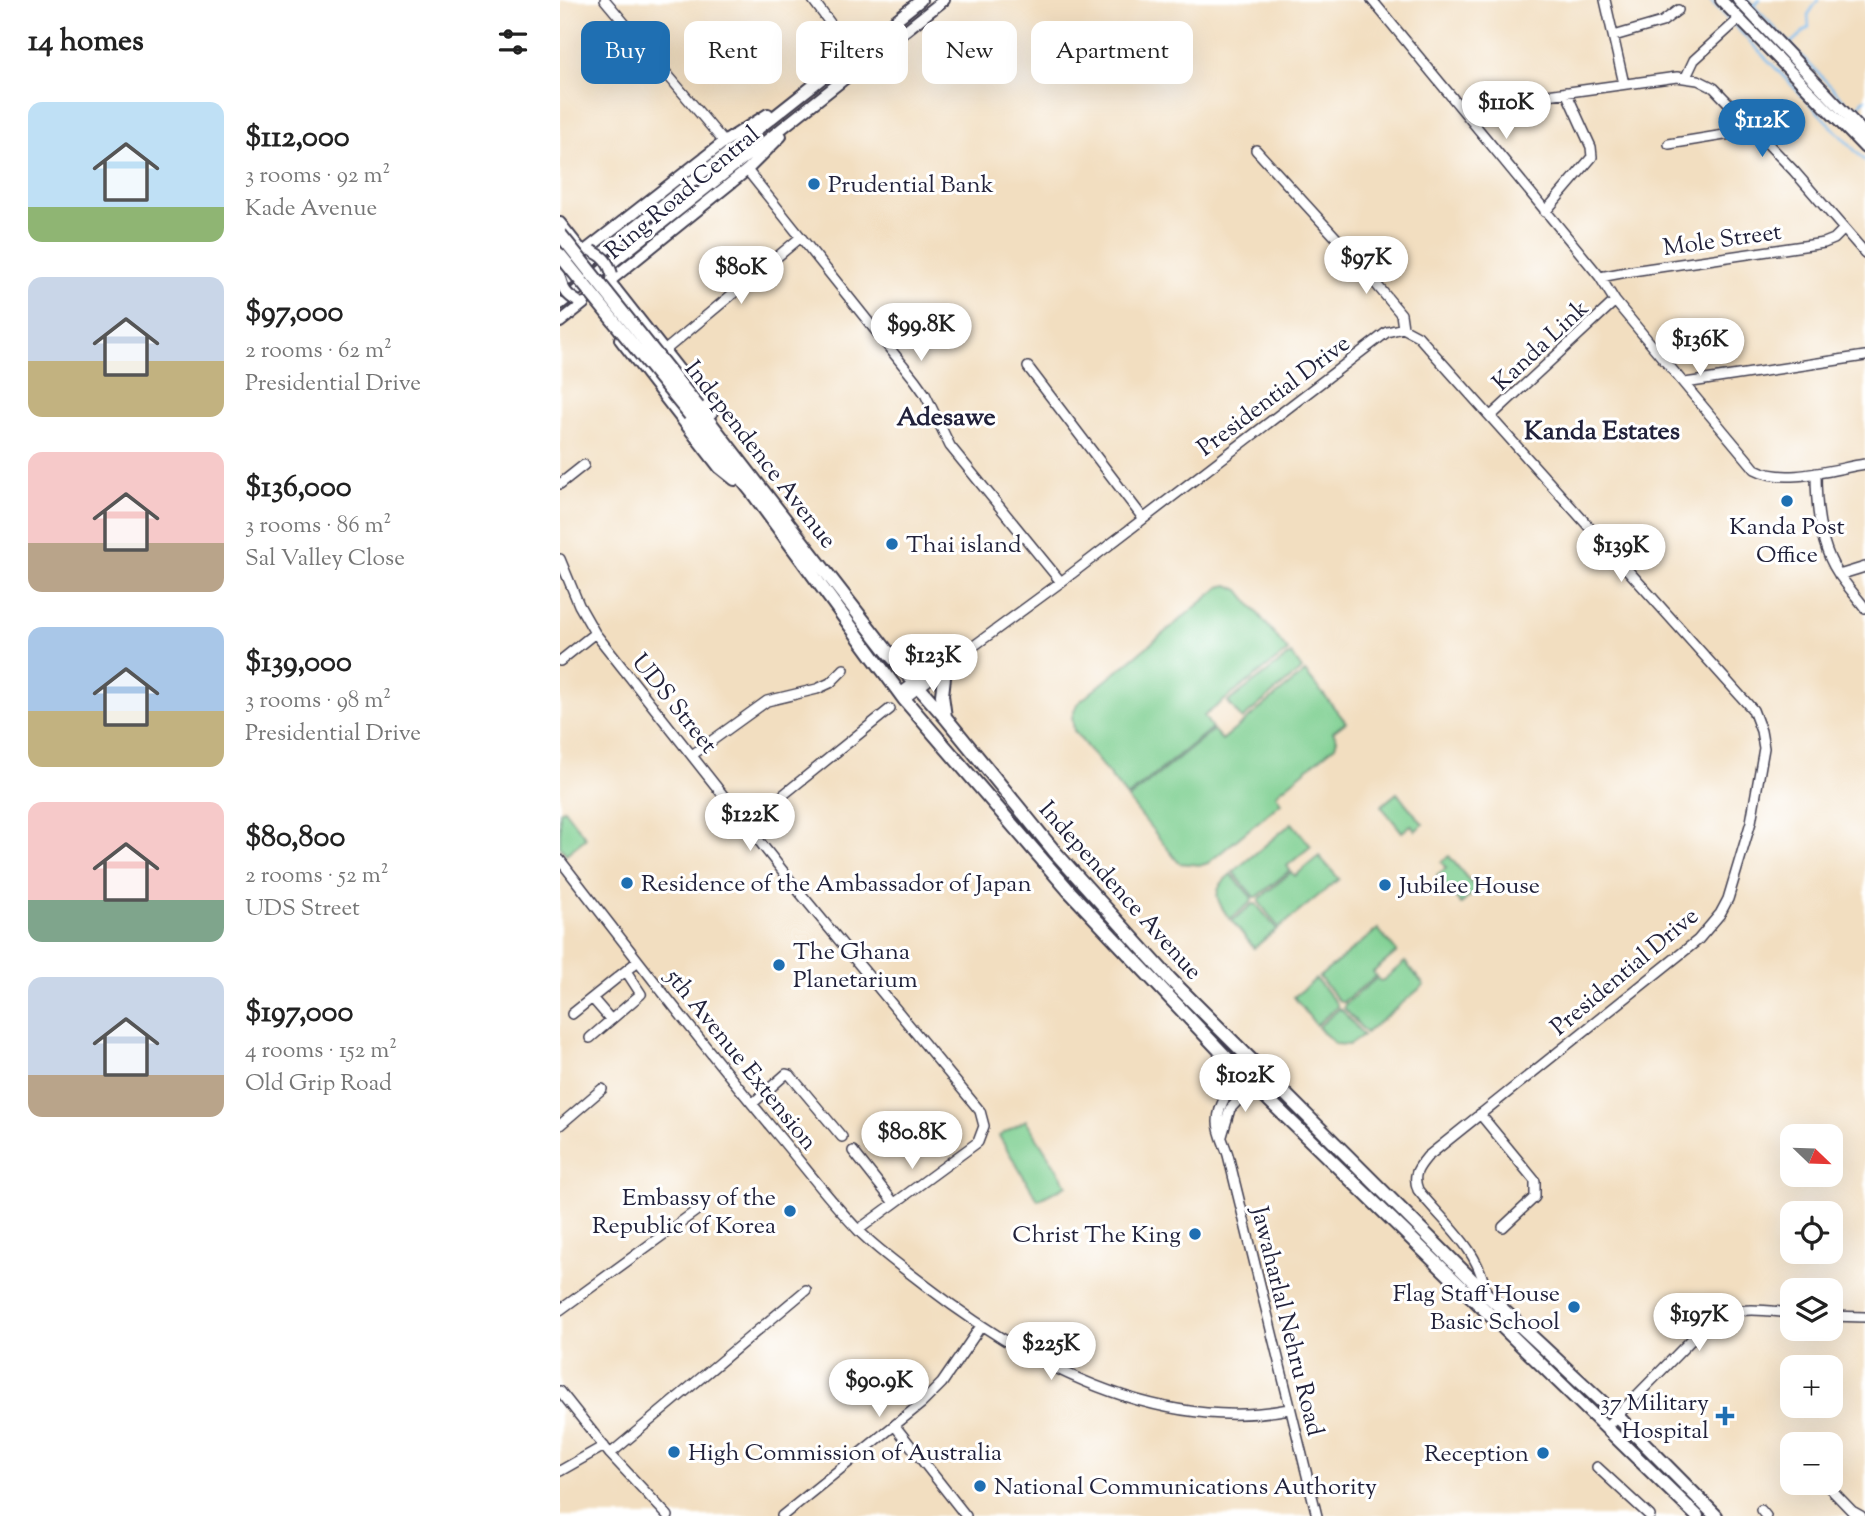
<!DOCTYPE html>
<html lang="en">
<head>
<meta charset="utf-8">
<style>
	body { margin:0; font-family:"Sorts Mill Goudy",serif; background:#f2f2f2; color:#222; height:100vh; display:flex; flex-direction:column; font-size:26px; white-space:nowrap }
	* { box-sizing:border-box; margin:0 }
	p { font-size:23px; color:#767676 }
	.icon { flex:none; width:38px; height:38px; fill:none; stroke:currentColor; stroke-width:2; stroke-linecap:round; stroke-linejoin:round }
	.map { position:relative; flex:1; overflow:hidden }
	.drawer { display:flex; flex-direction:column; background:#fff; width:560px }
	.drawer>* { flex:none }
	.guide { position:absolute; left:21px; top:21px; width:665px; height:63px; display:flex; gap:14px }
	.needle { width:46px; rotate:113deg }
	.controls { position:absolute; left:1220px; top:1124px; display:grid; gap:14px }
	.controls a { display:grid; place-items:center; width:63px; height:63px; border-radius:14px; background:#fff; box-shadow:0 7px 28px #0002; font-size:35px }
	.price { position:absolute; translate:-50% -60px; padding:0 16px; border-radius:24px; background:#fff; color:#222; font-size:23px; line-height:46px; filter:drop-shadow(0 2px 4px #0008) }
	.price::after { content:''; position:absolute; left:50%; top:42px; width:21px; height:16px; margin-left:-10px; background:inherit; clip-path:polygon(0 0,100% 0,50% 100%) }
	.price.on { background:#1f6fb2; color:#fff }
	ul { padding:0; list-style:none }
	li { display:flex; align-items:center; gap:21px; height:175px; padding:0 28px }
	li span { display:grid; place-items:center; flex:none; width:196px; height:140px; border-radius:14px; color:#555 }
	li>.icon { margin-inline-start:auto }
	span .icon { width:84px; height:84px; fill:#fffc; stroke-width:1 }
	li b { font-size:30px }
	h2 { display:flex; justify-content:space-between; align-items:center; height:84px; padding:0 28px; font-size:30px }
	.tag { padding:0 24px; border-radius:14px; background:#fff; box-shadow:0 7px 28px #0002; font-size:24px; line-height:63px }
	.tag.on { background:#1f6fb2; color:#fff }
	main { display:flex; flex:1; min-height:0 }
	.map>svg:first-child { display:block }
	.green { fill:#7dcf90; stroke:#507866; stroke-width:2 }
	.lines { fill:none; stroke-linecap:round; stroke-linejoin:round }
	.stream { stroke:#7abcef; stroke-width:2.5 }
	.minor-casing { stroke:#413e4f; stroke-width:12 }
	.major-casing { stroke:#413e4f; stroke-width:14 }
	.highway-casing { stroke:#413e4f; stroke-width:16 }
	.minor { stroke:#fff; stroke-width:9 }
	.major { stroke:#fff; stroke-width:10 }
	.highway { stroke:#fff; stroke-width:12 }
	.major-bridge-casing { stroke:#413e4f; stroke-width:14; stroke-linecap:butt }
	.highway-bridge-casing { stroke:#413e4f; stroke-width:16; stroke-linecap:butt }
	.major-bridge { stroke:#fff; stroke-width:10 }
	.highway-bridge { stroke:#fff; stroke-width:12 }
	.poi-dot { fill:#1f6fb2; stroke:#fff; stroke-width:2.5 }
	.labels { text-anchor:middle; stroke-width:6; stroke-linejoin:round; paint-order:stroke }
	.poi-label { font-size:24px; fill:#22223b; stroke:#fff; text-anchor:start }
	.street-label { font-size:24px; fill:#22223b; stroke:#fff }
	.neighbourhood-label { font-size:26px; font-weight:bold; fill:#22223b; stroke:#fff }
</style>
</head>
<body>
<main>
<section class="drawer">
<h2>14 homes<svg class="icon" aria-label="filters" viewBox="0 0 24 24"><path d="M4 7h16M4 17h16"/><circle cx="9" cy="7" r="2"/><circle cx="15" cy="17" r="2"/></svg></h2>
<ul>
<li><span style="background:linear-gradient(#bfe0f5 75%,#8fb573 0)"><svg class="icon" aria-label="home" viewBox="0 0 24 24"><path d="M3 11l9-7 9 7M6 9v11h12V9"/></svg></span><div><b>$112,000</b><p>3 rooms · 92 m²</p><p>Kade Avenue</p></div></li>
<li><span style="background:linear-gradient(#c9d6e8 60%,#c2b280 0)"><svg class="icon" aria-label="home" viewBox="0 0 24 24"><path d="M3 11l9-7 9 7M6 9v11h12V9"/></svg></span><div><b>$97,000</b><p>2 rooms · 62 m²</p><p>Presidential Drive</p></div></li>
<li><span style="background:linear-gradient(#f6c9c9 65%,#b9a48a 0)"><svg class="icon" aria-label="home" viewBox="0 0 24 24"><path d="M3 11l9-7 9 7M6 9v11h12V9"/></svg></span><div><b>$136,000</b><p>3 rooms · 86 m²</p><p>Sal Valley Close</p></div></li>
<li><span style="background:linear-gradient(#a9c7e8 60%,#c2b280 0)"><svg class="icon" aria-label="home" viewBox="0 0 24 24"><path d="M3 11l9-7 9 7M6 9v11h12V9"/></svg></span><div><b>$139,000</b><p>3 rooms · 98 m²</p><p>Presidential Drive</p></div></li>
<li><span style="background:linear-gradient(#f6c9c9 70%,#7fa58c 0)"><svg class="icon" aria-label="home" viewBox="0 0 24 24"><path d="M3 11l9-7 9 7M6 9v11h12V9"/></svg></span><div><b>$80,800</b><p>2 rooms · 52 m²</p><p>UDS Street</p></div></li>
<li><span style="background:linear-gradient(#c9d6e8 70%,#b9a48a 0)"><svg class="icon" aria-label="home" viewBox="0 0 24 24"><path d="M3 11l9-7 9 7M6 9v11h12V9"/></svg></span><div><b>$197,000</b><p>4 rooms · 152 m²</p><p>Old Grip Road</p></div></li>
</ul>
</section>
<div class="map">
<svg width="1305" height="1516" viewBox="0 0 1305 1516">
	<rect width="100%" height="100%" fill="#fff"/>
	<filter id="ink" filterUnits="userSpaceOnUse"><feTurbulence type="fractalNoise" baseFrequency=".0143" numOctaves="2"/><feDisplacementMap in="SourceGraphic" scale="14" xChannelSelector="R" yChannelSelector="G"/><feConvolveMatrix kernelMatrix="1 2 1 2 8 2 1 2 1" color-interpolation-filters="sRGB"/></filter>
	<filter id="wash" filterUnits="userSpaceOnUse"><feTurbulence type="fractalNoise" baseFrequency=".00686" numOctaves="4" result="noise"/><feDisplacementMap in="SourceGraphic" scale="28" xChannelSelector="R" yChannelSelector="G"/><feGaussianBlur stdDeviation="1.57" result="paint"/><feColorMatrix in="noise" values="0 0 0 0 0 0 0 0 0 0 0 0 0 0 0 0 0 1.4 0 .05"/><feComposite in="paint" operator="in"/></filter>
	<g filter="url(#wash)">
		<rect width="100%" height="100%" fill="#f2dec0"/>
		<!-- green -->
		<path class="green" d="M668 585 679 590 728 651 644 716 652 728 567 797 514 731 512 717 517 704 660 587Z
			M731 654 742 669 682 719 668 702Z
			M745 672 786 722 773 732 777 739 775 746 716 794 721 803 648 863 642 865 619 863 568 799 653 730 662 740Z
			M837 793 863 824 855 831 851 825 842 832 821 806Z
			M4 809 26 838 6 854 0 846V812Z
			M732 823 751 846 727 866 730 870 697 897H694L673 872Z
			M759 856 779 879 719 928 699 902V899L731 872 735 876Z
			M889 856 917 890 901 904 877 875 886 868 881 862Z
			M671 874 692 898 691 902 670 919C655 900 651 890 671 874Z
			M693 904H696L717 929 694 948 672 921Z
			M818 929 837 952 813 972 816 976 783 1002H780L759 977Z
			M845 962 864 985 806 1033 784 1008 785 1004 817 978 821 982Z
			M756 979 777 1004V1007L756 1025 734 997Z
			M779 1009 782 1010 803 1035 789 1045 775 1044 758 1027Z
			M466 1120 507 1185 478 1200 439 1136Z"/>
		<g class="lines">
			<!-- stream -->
			<path class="stream" d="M1150 0 1305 161
				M1188 0 1305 122
				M1193 6 1200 0
				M1231 43 1249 27 1248 15 1258 0
				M1295 109 1305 99"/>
		</g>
	</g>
	<g filter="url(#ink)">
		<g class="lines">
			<defs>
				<path id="minor" d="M45 0 164 142
					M253 0 279 35
					M812 0 1040 277 1055 301 1195 469C1224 485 1273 469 1305 464
					M1045 0 1064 84
					M1054 36 1102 22 1118 10
					M1126 77 1134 60 1178 20
					M910 119 930 103 1117 77 1138 80 1154 88 1234 171 1305 253
					M1109 144 1195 130
					M696 150 791 254 841 314 843 328
					M187 170 355 380 365 394 390 446 501 582
					M985 212 1032 157 1031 147 1006 92
					M1040 277 1072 271 1264 243 1274 239 1284 229
					M103 352 241 237
					M468 367 583 518
					M1125 383 1305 356
					M931 416 1055 301
					M1256 473C1256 504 1260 546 1278 573 1286 585 1296 596 1305 608
					M0 484 24 465
					M0 559 19 605 35 633 241 894 420 1111 424 1126 418 1142 298 1230
					M1279 575 1305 567
					M0 661 35 633
					M340 693 382 662 393 659 411 648 501 582 827 332 843 328 858 336 1193 710 1201 731 1204 748 1191 822 1168 899 1160 914 1138 940 867 1157C858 1168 852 1175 858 1190 884 1223 920 1249 926 1294
					M344 699 387 666
					M132 755 207 701 257 689 270 683 284 669
					M187 824 330 709
					M0 860C71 952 142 1044 217 1134 244 1166 270 1201 299 1231 319 1251 342 1267 365 1285 466 1363 597 1434 729 1409
					M32 998 51 1020
					M12 1014 78 961
					M30 1038 81 994 66 971
					M695 1066C678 1079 658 1098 658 1122 658 1132 665 1145 668 1155L757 1516
					M192 1104 226 1074 230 1075 282 1137
					M920 1114 975 1181V1197L943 1227
					M0 1125 42 1089
					M662 1136 670 1109 703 1074
					M293 1151 334 1203
					M0 1310 140 1208
					M1270 1316 1305 1317
					M0 1391 50 1454 108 1516
					M335 1426 406 1516
					M1045 1428 1145 1326C1175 1304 1197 1310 1232 1313
					M50 1454 246 1290
					M1037 1467 1090 1516
					M0 1471 44 1446
					M1264 1482 1292 1511 1301 1516
					M1201 1510 1206 1516
					M222 1516 362 1403 382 1383 421 1326"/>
				<path id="major" d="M1161 0 1305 148
					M1178 0 1305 134
					M0 223 22 251
					M26 250 164 142 208 114
					M0 273V272
					M52 279 187 170 221 136
					M0 286 361 0
					M0 304 384 0
					M0 322 24 303"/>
				<path id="highway" d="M51 285 151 412
					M61 339 160 467 175 479
					M138 407 327 651 385 717 495 852 610 979 926 1294 1056 1415 1156 1516
					M130 415 192 492 344 699 510 892 683 1075 1137 1516
					M331 653 351 659 382 662
					M385 668 382 695 385 717"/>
			</defs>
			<!-- minor casing -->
			<use href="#minor" class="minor-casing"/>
			<!-- major casing -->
			<use href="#major" class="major-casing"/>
			<!-- highway casing -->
			<use href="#highway" class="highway-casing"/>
			<!-- minor -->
			<use href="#minor" class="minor"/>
			<!-- major -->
			<use href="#major" class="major"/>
			<!-- highway -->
			<use href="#highway" class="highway"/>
			<defs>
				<path id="major-bridge" d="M32 251C43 256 48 261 52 274
					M0 278C3 290 7 295 17 301"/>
				<path id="highway-bridge" d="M0 234 138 407
					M0 255 130 415"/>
			</defs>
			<!-- major-bridge casing -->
			<use href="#major-bridge" class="major-bridge-casing"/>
			<!-- highway-bridge casing -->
			<use href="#highway-bridge" class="highway-bridge-casing"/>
			<!-- major-bridge -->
			<use href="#major-bridge" class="major-bridge"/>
			<!-- highway-bridge -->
			<use href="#highway-bridge" class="highway-bridge"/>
		</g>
	</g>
	<!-- markers -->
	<g class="poi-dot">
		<circle cx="254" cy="184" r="7"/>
		<circle cx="1227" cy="501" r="7"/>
		<circle cx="332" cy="544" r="7"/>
		<circle cx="67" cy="883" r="7"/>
		<circle cx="825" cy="885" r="7"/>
		<circle cx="219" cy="965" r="7"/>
		<circle cx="230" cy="1211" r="7"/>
		<circle cx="635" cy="1234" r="7"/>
		<circle cx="1014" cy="1307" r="7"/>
		<path d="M1161.5 1405.5h7v7h7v7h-7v7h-7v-7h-7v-7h7z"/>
		<circle cx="114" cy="1452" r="7"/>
		<circle cx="983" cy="1453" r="7"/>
		<circle cx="420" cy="1486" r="7"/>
	</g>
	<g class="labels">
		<!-- poi labels -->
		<g class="poi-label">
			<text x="268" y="192">Prudential Bank</text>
			<text x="1227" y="534" text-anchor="middle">Kanda Post<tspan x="1227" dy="28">Office</tspan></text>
			<text x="346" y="552">Thai island</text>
			<text x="81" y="891">Residence of the Ambassador of Japan</text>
			<text x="839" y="893">Jubilee House</text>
			<text x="233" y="959">The Ghana<tspan x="233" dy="28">Planetarium</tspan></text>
			<text x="216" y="1205" text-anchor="end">Embassy of the<tspan x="216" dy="28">Republic of Korea</tspan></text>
			<text x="621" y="1242" text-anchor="end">Christ The King</text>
			<text x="1000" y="1301" text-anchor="end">Flag Staff House<tspan x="1000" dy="28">Basic School</tspan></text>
			<text x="1149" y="1410" text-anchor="end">37 Military<tspan x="1149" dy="28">Hospital</tspan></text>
			<text x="128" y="1460">High Commission of Australia</text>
			<text x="969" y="1461" text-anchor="end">Reception</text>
			<text x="434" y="1494">National Communications Authority</text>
		</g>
		<!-- street labels -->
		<g class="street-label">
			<text transform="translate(122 192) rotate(-40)" y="8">Ring Road Central</text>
			<text transform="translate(1162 239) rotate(-8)" y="8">Mole Street</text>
			<text transform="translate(980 345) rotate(-43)" y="8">Kanda Link</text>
			<text transform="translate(713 395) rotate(-37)" y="8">Presidential Drive</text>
			<text transform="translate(201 454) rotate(52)" y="8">Independence Avenue</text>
			<text transform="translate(115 703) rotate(51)" y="8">UDS Street</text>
			<text transform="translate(561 890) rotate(48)" y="8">Independence Avenue</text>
			<text transform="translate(1064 971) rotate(-40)" y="8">Presidential Drive</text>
			<text transform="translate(182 1059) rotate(51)" y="8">5th Avenue Extension</text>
			<text transform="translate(728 1321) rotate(76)" y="8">Jawaharlal Nehru Road</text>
		</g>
		<!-- neighbourhood labels -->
		<g class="neighbourhood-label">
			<text x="386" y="425">Adesawe</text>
			<text x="1042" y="439">Kanda Estates</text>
		</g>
	</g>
</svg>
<div class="controls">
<a><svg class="needle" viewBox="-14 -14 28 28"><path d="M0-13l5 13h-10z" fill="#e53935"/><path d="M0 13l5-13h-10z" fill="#767676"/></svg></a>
<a><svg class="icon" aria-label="locate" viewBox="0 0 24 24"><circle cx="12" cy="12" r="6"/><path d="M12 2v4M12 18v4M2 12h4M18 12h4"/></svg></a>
<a><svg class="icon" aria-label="layers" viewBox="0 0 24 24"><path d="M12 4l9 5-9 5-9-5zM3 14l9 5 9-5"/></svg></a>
<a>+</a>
<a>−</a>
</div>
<b class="price" style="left:946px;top:141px">$110K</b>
<b class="price on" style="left:1202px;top:159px">$112K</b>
<b class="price" style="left:806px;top:296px">$97K</b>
<b class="price" style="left:181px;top:306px">$80K</b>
<b class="price" style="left:361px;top:363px">$99.8K</b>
<b class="price" style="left:1140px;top:378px">$136K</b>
<b class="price" style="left:1061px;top:584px">$139K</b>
<b class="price" style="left:373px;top:694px">$123K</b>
<b class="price" style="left:190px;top:853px">$122K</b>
<b class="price" style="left:685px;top:1114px">$102K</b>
<b class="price" style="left:352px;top:1171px">$80.8K</b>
<b class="price" style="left:1139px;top:1353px">$197K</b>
<b class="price" style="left:491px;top:1382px">$225K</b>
<b class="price" style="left:319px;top:1419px">$90.9K</b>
<div class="guide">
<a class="tag on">Buy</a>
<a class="tag">Rent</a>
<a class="tag">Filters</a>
<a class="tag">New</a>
<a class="tag">Apartment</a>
</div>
</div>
</main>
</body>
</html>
